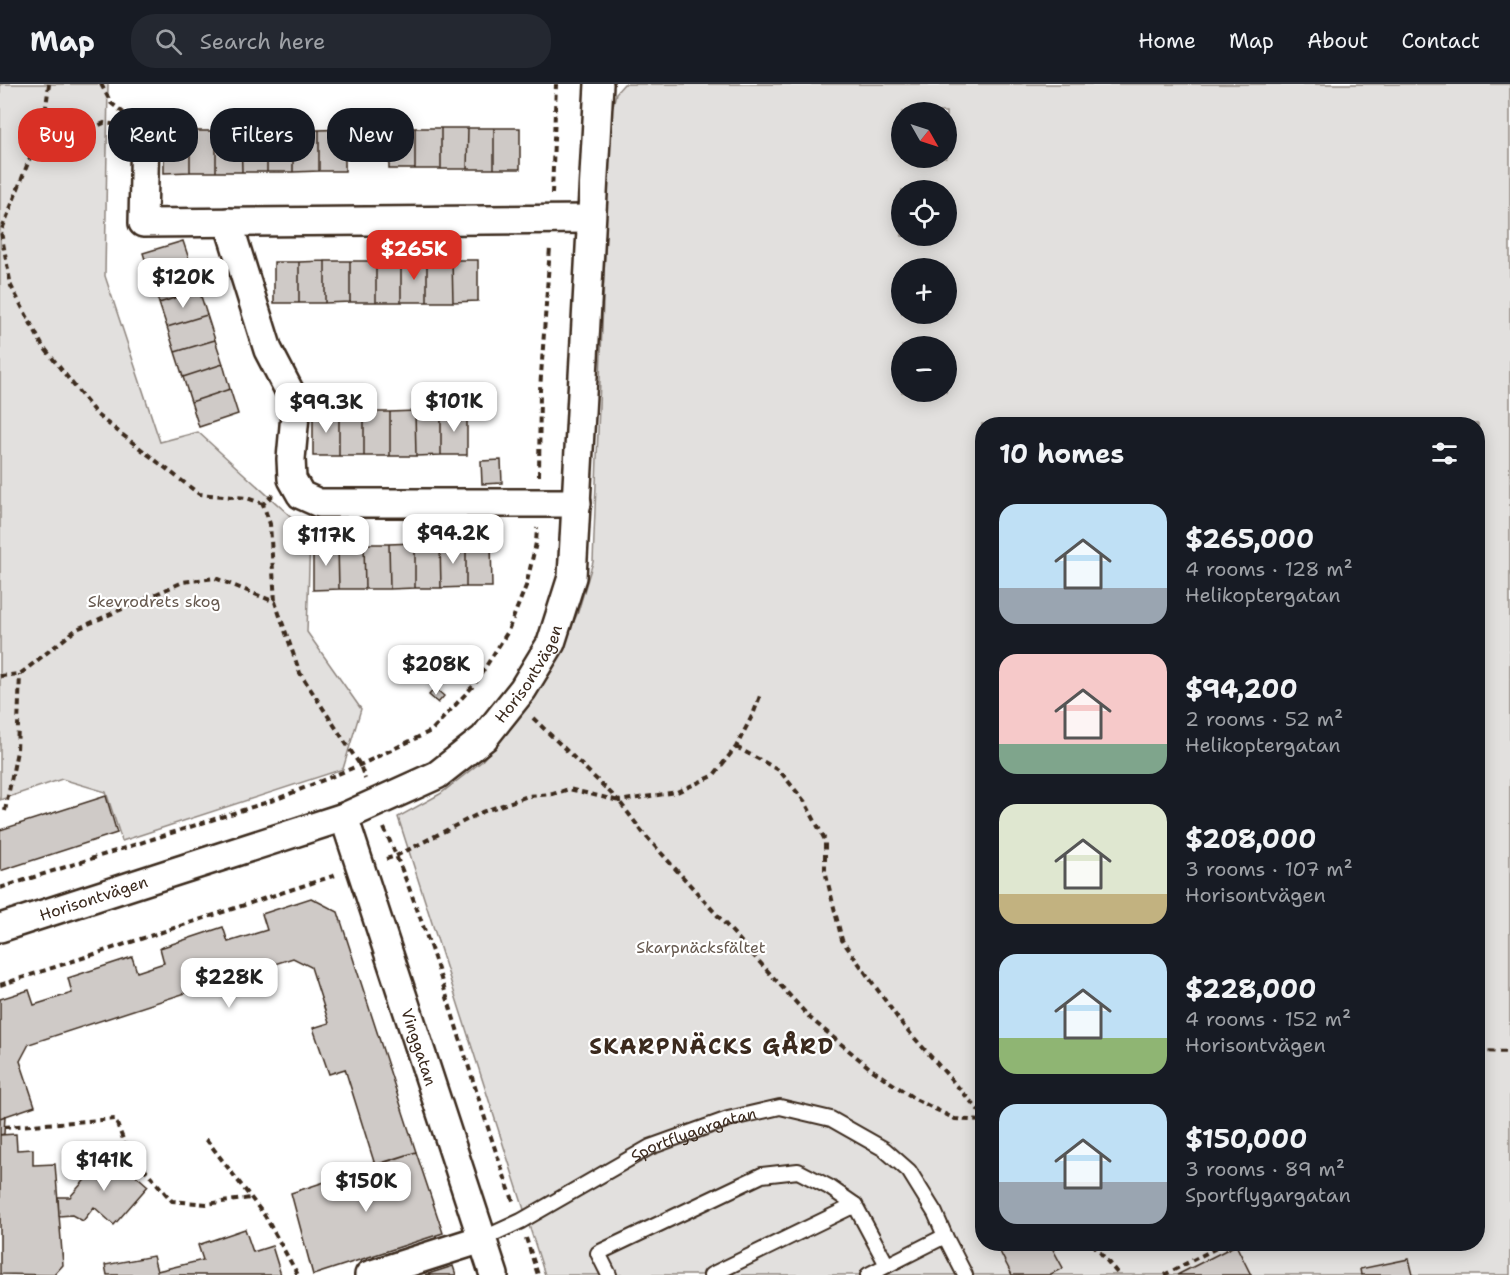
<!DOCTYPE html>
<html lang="en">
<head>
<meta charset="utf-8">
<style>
	body { margin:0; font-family:"Shantell Sans",sans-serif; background:#242831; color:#f1f3f6; height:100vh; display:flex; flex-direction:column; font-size:22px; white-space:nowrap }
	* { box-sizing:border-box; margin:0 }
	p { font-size:20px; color:#9ea1a6 }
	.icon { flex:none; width:33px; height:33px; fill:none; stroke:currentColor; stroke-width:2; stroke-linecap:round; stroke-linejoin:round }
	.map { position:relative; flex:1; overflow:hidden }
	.drawer { position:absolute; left:975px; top:333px; width:510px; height:834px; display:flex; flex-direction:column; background:#171b24; border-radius:24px; box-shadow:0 3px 15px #0003 }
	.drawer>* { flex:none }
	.guide { position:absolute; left:18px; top:24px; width:570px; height:54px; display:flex; gap:12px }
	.needle { width:39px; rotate:129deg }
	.tools { position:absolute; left:891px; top:18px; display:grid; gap:12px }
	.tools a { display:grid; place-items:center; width:66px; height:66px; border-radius:50%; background:#171b24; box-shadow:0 3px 15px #0003; font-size:30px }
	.price { position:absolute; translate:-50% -51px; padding:0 14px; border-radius:12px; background:#fff; color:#222; font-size:20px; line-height:39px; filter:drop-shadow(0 2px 3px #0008) }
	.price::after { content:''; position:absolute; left:50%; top:36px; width:18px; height:14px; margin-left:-9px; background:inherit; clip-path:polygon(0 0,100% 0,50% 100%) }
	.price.selected { background:#d93025; color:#fff }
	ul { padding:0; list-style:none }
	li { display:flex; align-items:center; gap:18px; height:150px; padding:0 24px }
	li span { display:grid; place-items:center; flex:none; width:168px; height:120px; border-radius:18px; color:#555 }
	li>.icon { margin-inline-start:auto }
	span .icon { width:72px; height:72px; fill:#fffc; stroke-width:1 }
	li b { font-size:26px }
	h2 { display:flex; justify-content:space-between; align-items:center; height:72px; padding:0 24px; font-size:26px }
	.pill { padding:0 21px; border-radius:24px; background:#171b24; box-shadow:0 3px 15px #0003; font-size:21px; line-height:54px }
	.pill.selected { background:#d93025; color:#fff }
	header { display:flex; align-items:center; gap:36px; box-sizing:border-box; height:84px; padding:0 30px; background:#171b24; border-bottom:2px solid #363941 }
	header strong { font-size:28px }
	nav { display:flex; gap:33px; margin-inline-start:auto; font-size:21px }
	.search { width:420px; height:54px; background:#242831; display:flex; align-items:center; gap:15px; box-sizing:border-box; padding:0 21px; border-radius:24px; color:#9ea1a6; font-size:22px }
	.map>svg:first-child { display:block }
	.green { fill:#e2e0de; stroke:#8e857e; stroke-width:1.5; fill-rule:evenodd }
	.building { fill:#cfcac7; stroke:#3b2a1e; stroke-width:1.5 }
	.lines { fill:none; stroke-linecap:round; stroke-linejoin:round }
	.lane-casing { stroke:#3b2a1e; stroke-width:18 }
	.street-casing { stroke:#3b2a1e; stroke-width:32 }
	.path { stroke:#3b2a1e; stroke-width:4; stroke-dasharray:6 4.5; stroke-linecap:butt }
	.lane { stroke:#fff; stroke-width:14 }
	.street { stroke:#fff; stroke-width:27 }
	.labels { text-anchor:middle; stroke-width:4.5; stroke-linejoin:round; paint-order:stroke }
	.park-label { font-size:16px; fill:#65584e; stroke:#fff }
	.street-label { font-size:16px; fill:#3b2a1e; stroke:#fff }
	.district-label { font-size:22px; font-weight:bold; letter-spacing:1.5px; fill:#3b2a1e; stroke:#fff }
</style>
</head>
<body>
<header>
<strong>Map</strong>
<div class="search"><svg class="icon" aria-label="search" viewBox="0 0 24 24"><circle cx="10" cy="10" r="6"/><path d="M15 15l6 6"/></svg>Search here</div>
<nav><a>Home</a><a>Map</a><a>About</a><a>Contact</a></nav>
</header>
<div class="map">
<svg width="1510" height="1191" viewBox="0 0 1510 1191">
	<rect width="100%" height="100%" fill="#fff"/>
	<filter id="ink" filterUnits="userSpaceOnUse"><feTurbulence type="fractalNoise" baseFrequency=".0167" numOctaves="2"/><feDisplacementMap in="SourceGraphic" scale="12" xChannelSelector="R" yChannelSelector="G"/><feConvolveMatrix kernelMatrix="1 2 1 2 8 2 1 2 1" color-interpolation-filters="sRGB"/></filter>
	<g filter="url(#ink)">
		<!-- green -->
		<path class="green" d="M0 0H108L105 192 160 358 198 348 310 450 307 548 361 625 343 685 122 757 106 708 62 695 0 716Z
			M624 0H1510V1191H545L398 733 440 710 481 678 513 640 552 587 578 528 593 478 610 35 616 9ZM902 28H946V74H902ZM902 106H946V152H902ZM902 184H946V230H902ZM902 262H946V308H902ZM982 340H1478V1160H982Z"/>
		<!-- building -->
		<path class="building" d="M389 44H415V85H389Z
			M415 44H441V85H415Z
			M441 44H468L467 85H441Z
			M468 44H494V85H467Z
			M494 44H520V85H494Z
			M345 45V87H319V46Z
			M241 46 242 88H216V47Z
			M241 46H267V88H242Z
			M267 46H293V88H267Z
			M293 46H319V87L293 88Z
			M164 47H190V88L164 89Z
			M190 47H216V88H190Z
			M183 157 191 181 151 194 143 169Z
			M401 176V218H376V177Z
			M401 176H427V218H401Z
			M427 176H452L453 218H427Z
			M452 176H478V217L453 218Z
			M325 177V219H299V178Z
			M325 177H350V218L325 219Z
			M350 177H376V218H350Z
			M274 178H299V219H274Z
			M191 181 199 206 159 219 151 194Z
			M199 206 207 231 167 243 159 219Z
			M207 231 215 256 175 268 167 243Z
			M215 256 223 280 183 293 175 268Z
			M223 280 230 305 191 318 183 293Z
			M230 305 238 330 199 343 191 318Z
			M415 327 416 372H390V328Z
			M415 327H441V371L416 372Z
			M441 327H467V371H441Z
			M313 328H339V372H313Z
			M339 328H364V372H339Z
			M364 328H390V372H364Z
			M501 376 502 399 482 400 481 377Z
			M491 458 492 503H466V459Z
			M415 459H440L441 504H415Z
			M415 459V504L390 505 389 460Z
			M440 459H466V503L441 504Z
			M364 460H389L390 505H365Z
			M364 460 365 505H339L338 461Z
			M313 461H338L339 505 313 506Z
			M435 604 444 612 438 619 429 611Z
			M106 712 117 749 0 787V746Z
			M311 814 338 828 416 1068 375 1081 345 985 329 990 313 944 329 939 311 883 293 874 29 960 20 977 35 1022 0 1034V915L29 906 34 921 72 909 68 894 132 873 137 888 164 879 160 864 223 843 228 858 267 846 262 830Z
			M5 1032 4 1050 0 1051V1034Z
			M16 1050 17 1066 33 1065V1081L55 1080 63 1181 54 1191 0 1190V1051Z
			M109 1068 148 1102 114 1141 94 1123 83 1137 72 1131 59 1132 58 1113H70Z
			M416 1068 443 1149 313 1191 291 1109Z
			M245 1145 253 1168 272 1162 281 1191H107L105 1181 153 1172 157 1187 203 1176 198 1161Z
			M996 1160H1050L1063 1184 1049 1191H1012Z
			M1236 1161 1251 1191H1177Z
			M1409 1175 1413 1191H1361L1360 1185Z
			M453 1182 456 1191H425Z"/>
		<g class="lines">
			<defs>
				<g id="lane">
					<path id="s1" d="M482 1155 521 1137 650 1063 728 1035 780 1023 831 1035 884 1065 909 1087 935 1129 945 1152 965 1191"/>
					<path d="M609 1191 598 1169 762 1091 798 1087 829 1103 855 1121 887 1181"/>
					<path d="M711 1191 855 1121"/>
					<path d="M868 1191 945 1152"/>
				</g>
				<g id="street">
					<path d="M145 45 143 139 591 135"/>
					<path d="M228 138 268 266 291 310 295 331 291 375 292 395 301 411 319 419H577"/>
					<path id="s2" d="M344 733 494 1191"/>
					<path id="s3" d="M0 844 344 733 437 691 484 654 523 605 551 559 572 493 599 0"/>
					<path d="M369 1191 482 1155"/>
				</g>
			</defs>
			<!-- lane casing -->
			<use href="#lane" class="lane-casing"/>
			<!-- street casing -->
			<use href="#street" class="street-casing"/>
			<!-- path -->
			<path class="path" d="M49 0 44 38 1 148 11 202 42 261 97 331 199 410 247 414 263 420
				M101 0 111 19 125 30
				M47 27 77 51 104 39 120 41
				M552 110 556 0
				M539 392 540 306 550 163
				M273 411 263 420 270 440 275 518
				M0 592 20 590 77 545 183 498 215 494 275 518 300 589 360 681 365 695
				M533 634 619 717 677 708 713 692 736 663 754 628 760 612
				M736 663 779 686 805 718 825 756V787L842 856 902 940 982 1030
				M5 727 17 667 20 590
				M384 744C439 865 468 995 514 1119
				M386 775 396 772 482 728 528 712 553 710 569 705 619 717 644 750 810 934 871 985 915 1015 955 1035 982 1037
				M0 804 277 715 360 681 431 647 474 601 507 549 526 502 536 459 537 444
				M0 901 336 791
				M1478 967 1510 968
				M4 1043 115 1035 127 1065 172 1117 207 1120 251 1114
				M206 1055 265 1132 298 1191
				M526 1154 538 1191
				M1093 1160 1119 1191
				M1164 1191 1224 1160"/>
			<!-- lane -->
			<use href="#lane" class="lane"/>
			<!-- street -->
			<use href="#street" class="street"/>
		</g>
	</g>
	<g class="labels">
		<!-- park labels -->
		<g class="park-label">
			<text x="154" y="523">Skevrodrets skog</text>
			<text x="701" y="869">Skarpnäcksfältet</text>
		</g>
		<!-- street labels -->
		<g class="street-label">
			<text dy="6" stroke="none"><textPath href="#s3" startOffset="602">Horisontvägen</textPath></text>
			<text dy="6" stroke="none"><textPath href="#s3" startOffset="98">Horisontvägen</textPath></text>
			<text dy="6" stroke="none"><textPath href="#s2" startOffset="242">Vinggatan</textPath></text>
			<text dy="6" stroke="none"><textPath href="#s1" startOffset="237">Sportflygargatan</textPath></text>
		</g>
		<!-- district labels -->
		<g class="district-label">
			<text x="712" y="970">SKARPNÄCKS GÅRD</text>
		</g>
	</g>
</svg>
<div class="tools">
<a><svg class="needle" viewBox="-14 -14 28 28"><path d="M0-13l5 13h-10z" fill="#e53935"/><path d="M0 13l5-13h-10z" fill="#9ea1a6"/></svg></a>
<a><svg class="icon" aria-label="locate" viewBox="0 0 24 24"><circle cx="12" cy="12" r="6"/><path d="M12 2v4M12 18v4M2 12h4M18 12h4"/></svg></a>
<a>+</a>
<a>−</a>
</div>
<b class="price selected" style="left:414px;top:197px">$265K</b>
<b class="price" style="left:183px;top:225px">$120K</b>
<b class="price" style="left:454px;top:349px">$101K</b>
<b class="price" style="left:326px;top:350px">$99.3K</b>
<b class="price" style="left:453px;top:481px">$94.2K</b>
<b class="price" style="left:326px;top:483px">$117K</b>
<b class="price" style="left:436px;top:612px">$208K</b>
<b class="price" style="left:229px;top:925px">$228K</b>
<b class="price" style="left:104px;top:1108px">$141K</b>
<b class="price" style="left:366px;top:1129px">$150K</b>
<div class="guide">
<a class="pill selected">Buy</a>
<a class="pill">Rent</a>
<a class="pill">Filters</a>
<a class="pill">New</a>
</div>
<section class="drawer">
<h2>10 homes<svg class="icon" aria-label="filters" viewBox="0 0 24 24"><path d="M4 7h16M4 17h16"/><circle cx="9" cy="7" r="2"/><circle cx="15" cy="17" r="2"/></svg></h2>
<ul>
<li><span style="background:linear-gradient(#bfe0f5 70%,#9aa5b1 0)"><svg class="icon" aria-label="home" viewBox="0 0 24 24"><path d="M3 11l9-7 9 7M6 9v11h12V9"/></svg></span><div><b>$265,000</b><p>4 rooms · 128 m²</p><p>Helikoptergatan</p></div></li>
<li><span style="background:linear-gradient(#f6c9c9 75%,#7fa58c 0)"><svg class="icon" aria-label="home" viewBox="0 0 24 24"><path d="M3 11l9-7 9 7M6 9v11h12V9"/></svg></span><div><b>$94,200</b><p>2 rooms · 52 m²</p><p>Helikoptergatan</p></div></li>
<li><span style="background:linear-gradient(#dfe7d0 75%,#c2b280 0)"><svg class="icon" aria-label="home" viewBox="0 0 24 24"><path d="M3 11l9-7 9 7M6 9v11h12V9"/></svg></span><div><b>$208,000</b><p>3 rooms · 107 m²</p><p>Horisontvägen</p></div></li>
<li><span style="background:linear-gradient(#bfe0f5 70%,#8fb573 0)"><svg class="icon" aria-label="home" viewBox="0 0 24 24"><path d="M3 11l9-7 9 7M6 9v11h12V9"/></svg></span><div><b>$228,000</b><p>4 rooms · 152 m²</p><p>Horisontvägen</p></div></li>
<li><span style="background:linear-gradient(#bfe0f5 65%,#9aa5b1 0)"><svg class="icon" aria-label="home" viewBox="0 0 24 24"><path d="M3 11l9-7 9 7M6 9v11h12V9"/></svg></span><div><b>$150,000</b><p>3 rooms · 89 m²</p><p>Sportflygargatan</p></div></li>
</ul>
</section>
</div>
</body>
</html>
